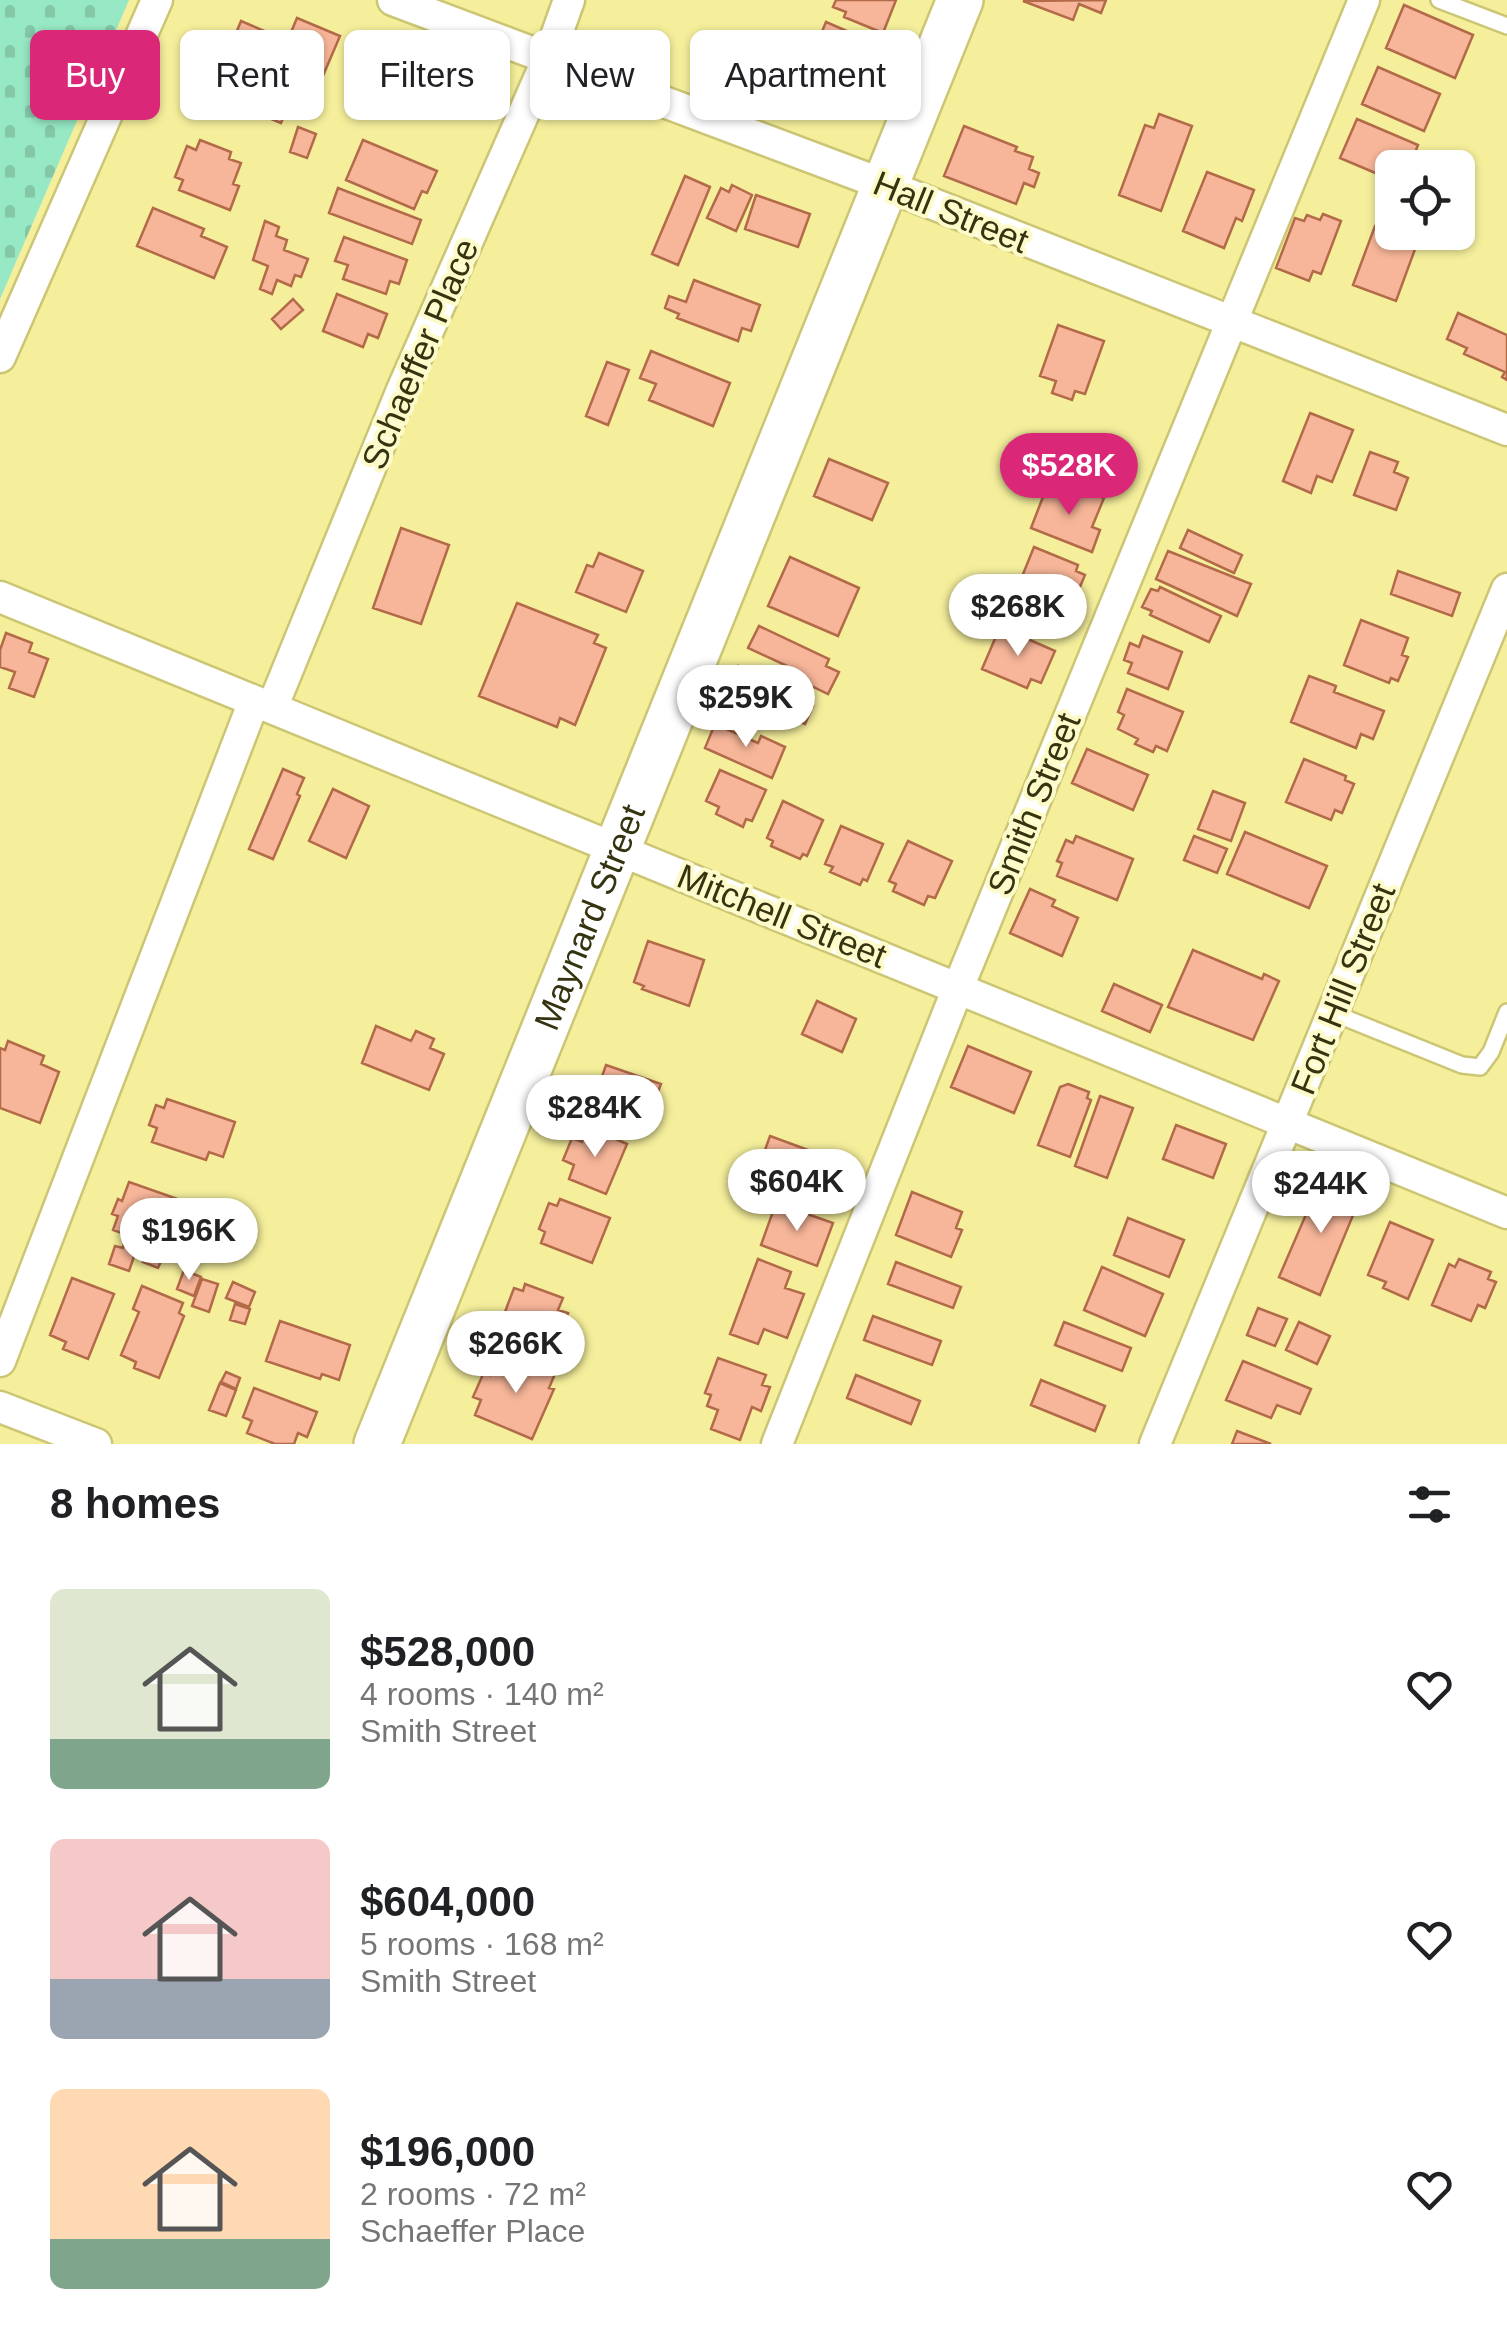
<!DOCTYPE html>
<html lang="en">
<head>
<meta charset="utf-8">
<style>
	body { margin:0; font-family:Arial,sans-serif; background:#f6f6f6; color:#202124; height:100vh; display:flex; flex-direction:column; font-size:38px; white-space:nowrap }
	* { box-sizing:border-box; margin:0 }
	p { font-size:32px; color:#757577 }
	.icon { flex:none; width:55px; height:55px; fill:none; stroke:currentColor; stroke-width:2; stroke-linecap:round; stroke-linejoin:round }
	.map { position:relative; height:1444px; overflow:hidden }
	.panel { display:flex; flex-direction:column; background:#fff; flex:1 }
	.panel>* { flex:none }
	.hud { position:absolute; left:30px; top:30px; width:1000px; height:90px; display:flex; gap:20px }
	.tools { position:absolute; left:1375px; top:150px; display:grid; gap:20px }
	.tools a { display:grid; place-items:center; width:100px; height:100px; border-radius:15px; background:#fff; box-shadow:0 2px 8px #0004; font-size:50px }
	.price { position:absolute; translate:-50% -85px; padding:0 22px; border-radius:35px; background:#fff; color:#222; font-size:32px; line-height:65px; filter:drop-shadow(0 2px 5px #0008) }
	.price::after { content:''; position:absolute; left:50%; top:60px; width:30px; height:22px; margin-left:-15px; background:inherit; clip-path:polygon(0 0,100% 0,50% 100%) }
	.price.selected { background:#db2777; color:#fff }
	ul { padding:0; list-style:none }
	li { display:flex; align-items:center; gap:30px; height:250px; padding:0 50px }
	li span { display:grid; place-items:center; flex:none; width:280px; height:200px; border-radius:15px; color:#555 }
	li>.icon { margin-inline-start:auto }
	span .icon { width:120px; height:120px; fill:#fffc; stroke-width:1 }
	li b { font-size:42px }
	h2 { display:flex; justify-content:space-between; align-items:center; height:120px; padding:0 50px; font-size:42px }
	.pill { padding:0 35px; border-radius:15px; background:#fff; box-shadow:0 2px 8px #0004; font-size:35px; line-height:90px }
	.pill.selected { background:#db2777; color:#fff }
	.map>svg:first-child { display:block }
	.cemetery { fill:url(#cemetery-stones) }
	.building { fill:#f7b699; stroke:#b36a49; stroke-width:2.5 }
	.lines { fill:none; stroke-linecap:round; stroke-linejoin:round }
	.lane-casing { stroke:#ccc674; stroke-width:20 }
	.street-casing { stroke:#ccc674; stroke-width:35 }
	.secondary-casing { stroke:#ccc674; stroke-width:50 }
	.lane { stroke:#fff; stroke-width:15 }
	.street { stroke:#fff; stroke-width:30 }
	.secondary { stroke:#fff; stroke-width:45 }
	.labels { text-anchor:middle; stroke-width:8; stroke-linejoin:round; paint-order:stroke }
	.street-label { font-size:35px; fill:#363310; stroke:#fefbcb }
</style>
</head>
<body>
<div class="map">
<svg width="1507" height="1444" viewBox="0 0 1507 1444">
	<defs>
		<pattern id="cemetery-stones" width="16" height="16" patternUnits="userSpaceOnUse" patternTransform="scale(2.5)"><rect width="16" height="16" fill="#97e8c4"/><path d="M2 7V4a2 2 0 0 1 4 0v3zM10 15v-3a2 2 0 0 1 4 0v3z" fill="#83c7a7"/></pattern>
	</defs>
	<rect width="100%" height="100%" fill="#f5ef9c"/>
	<!-- cemetery -->
	<path class="cemetery" d="M0 0H129L0 299Z"/>
	<!-- building -->
	<path class="building" d="M836 0H896L883 33 844 17 846 12 833 7Z
		M1106 0 1101 13 1079 4 1073 20 1023 1Z
		M1404 5 1473 35 1455 78 1386 48Z
		M297 18 340 36 313 99 294 91 281 123 257 113Z
		M241 21 276 36 244 117 208 103Z
		M826 22 879 45 871 64 883 68 868 103 803 77Z
		M382 42 406 52 401 63 415 68 400 106 362 90Z
		M1378 67 1440 94 1424 131 1362 104Z
		M777 73 812 88 802 112 767 98Z
		M1159 114 1192 126 1161 211 1119 195 1145 125 1154 128Z
		M1357 119 1418 145 1409 168H1392V180L1340 158Z
		M964 126 1017 147 1015 151 1033 157 1029 169 1039 173 1034 187 1024 183 1016 204 944 176Z
		M298 127 316 134 307 158 290 152Z
		M200 140 231 152 229 159 241 163 233 184 239 186 230 210 179 190 183 180 175 177 187 146 196 150Z
		M363 140 437 171 427 193 422 191 414 209 346 180Z
		M1207 172 1254 190 1242 221 1236 218 1224 248 1183 231Z
		M685 176 710 187 678 265 652 254Z
		M732 185 752 195 736 231 707 218 721 188 729 192Z
		M338 188 421 220 412 244 329 213Z
		M756 195 810 214 798 247 745 229Z
		M153 208 204 229 201 236 227 247 214 278 137 246Z
		M1323 214 1341 221 1321 274 1313 271 1309 281 1276 268 1295 218 1304 221 1307 215 1320 220Z
		M265 221 279 227 276 236 287 240 284 250 308 259 301 277 295 275 291 286 277 280 272 294 260 289 268 266 253 260Z
		M1375 226 1418 241 1396 301 1353 285Z
		M344 237 407 260 399 284 390 281 386 294 343 279 348 265 335 261Z
		M694 280 760 305 751 331 742 328 738 341 677 318 679 314 665 308 669 296 686 302Z
		M337 294 387 314 378 338 368 334 363 347 323 331Z
		M293 299 303 310 281 329 272 319Z
		M1458 313 1507 335V380L1502 377 1505 372 1464 354 1467 348 1447 339Z
		M1058 325 1104 341 1085 394 1075 391 1072 400 1052 393 1056 381 1040 376Z
		M651 351 730 383 713 426 649 400 656 384 640 378Z
		M607 362 629 370 608 425 586 416Z
		M1310 413 1353 430 1332 482 1317 476 1311 493 1283 481Z
		M1370 452 1398 462 1394 472 1408 478 1396 510 1354 495Z
		M829 459 888 483 872 520 814 496Z
		M1046 489 1076 501 1081 490 1104 498 1092 527 1100 530 1092 552 1031 528Z
		M401 528 449 545 421 624 373 608Z
		M1188 530 1242 555 1234 573 1180 548Z
		M1034 547 1078 565 1076 571 1085 575 1077 594 1069 591 1064 602 1019 584Z
		M1168 551 1251 584 1237 616 1156 579Z
		M599 553 643 571 626 612 576 592 587 565 593 567Z
		M790 557 859 588 838 636 768 606Z
		M1398 571 1460 593 1452 616 1391 594Z
		M1160 587 1221 616 1209 642 1150 615 1152 611 1142 607 1151 589 1158 591Z
		M517 603 598 635 594 643 606 648 575 725 560 718 557 727 479 696Z
		M1361 620 1408 638 1402 655 1408 657 1398 681 1391 678 1389 683 1344 665Z
		M759 626 829 659 826 666 839 672 828 694 795 678 798 671 748 648Z
		M1000 627 1055 651 1041 683 1031 679 1027 688 982 669Z
		M6 633 32 643 29 652 48 659 34 697 9 688 15 672 0 667V650Z
		M1143 636 1182 652 1168 689 1128 673 1132 663 1124 660 1130 643 1139 647Z
		M738 666 793 691 791 696 813 706 805 724 728 689Z
		M1309 676 1336 686 1334 692 1384 711 1373 739 1361 734 1356 748 1291 722Z
		M1127 689 1183 712 1167 751 1156 746 1153 752 1135 744 1138 739 1118 729 1124 715 1118 712Z
		M715 724 758 743 761 736 785 747 772 778 705 748Z
		M1087 749 1148 775 1133 810 1072 783Z
		M1304 759 1346 776 1345 780 1354 784 1342 813 1335 810 1331 820 1286 802Z
		M283 769 304 778 297 794 300 796 273 859 249 849Z
		M720 770 766 790 752 821 746 819 743 827 716 814 719 807 706 801Z
		M333 789 369 806 346 858 309 841Z
		M1213 791 1245 803 1231 841 1198 829Z
		M783 801 823 820 807 856 803 854 800 859 771 846 773 841 767 838Z
		M841 826 883 844 867 881 863 879 860 885 830 872 833 867 825 864Z
		M1245 832 1327 866 1309 908 1227 874Z
		M1076 836 1133 859 1117 900 1057 876 1062 863 1057 861 1066 840 1073 843Z
		M1194 836 1227 849 1217 873 1184 860Z
		M908 841 952 861 935 898 928 896 924 905 893 891 896 884 889 881Z
		M1030 889 1055 900 1052 906 1078 918 1062 956 1010 933Z
		M648 941 704 960 689 1006 642 989 644 986 634 982Z
		M1193 950 1262 979 1264 974 1279 981 1253 1040 1168 1007Z
		M1114 984 1162 1005 1150 1032 1102 1011Z
		M817 1001 856 1019 842 1052 802 1034Z
		M376 1026 411 1041 416 1031 434 1039 430 1048 444 1054 429 1090 362 1063Z
		M8 1041 44 1056 41 1064 59 1072 40 1123 0 1108V1048L5 1050Z
		M968 1046 1031 1072 1014 1113 951 1087Z
		M606 1065 661 1084 647 1121 593 1102Z
		M1068 1084 1089 1092 1087 1098 1091 1100 1070 1157 1038 1145 1060 1087Z
		M1100 1096 1133 1108 1107 1178 1075 1166Z
		M167 1099 235 1122 223 1157 209 1152 206 1160 152 1142 157 1128 149 1125 156 1105 164 1108Z
		M1176 1125 1226 1144 1213 1178 1163 1159Z
		M588 1127 627 1144 606 1194 569 1179 574 1165 563 1160 572 1138 582 1142Z
		M770 1136 830 1158 823 1177 816 1175 809 1194 756 1175Z
		M1323 1175 1348 1185 1346 1189 1361 1196 1320 1295 1279 1277Z
		M129 1182 189 1203 175 1244 138 1232 136 1238 113 1230 118 1216 112 1214 118 1199 122 1201Z
		M912 1192 962 1212 956 1228 962 1230 951 1257 896 1235Z
		M560 1199 610 1218 592 1263 541 1243 545 1232 539 1229 549 1203 557 1206Z
		M214 1202 236 1213 229 1226 208 1215Z
		M776 1203 833 1223 817 1266 761 1245Z
		M1128 1218 1184 1240 1169 1277 1114 1255Z
		M1390 1222 1433 1240 1408 1299 1383 1288 1386 1282 1368 1275Z
		M124 1243 137 1248 129 1271 109 1264 115 1246 123 1248Z
		M149 1249 164 1255 158 1268 143 1262Z
		M758 1259 791 1272 785 1288 804 1294 787 1338 764 1329 758 1344 730 1334Z
		M1459 1259 1491 1272 1488 1279 1496 1282 1485 1308 1478 1305 1471 1321 1432 1305 1449 1264 1455 1267Z
		M896 1262 961 1287 953 1308 888 1284Z
		M1102 1267 1163 1294 1145 1336 1084 1310Z
		M184 1270 201 1277 194 1296 177 1289Z
		M72 1278 114 1294 88 1359 63 1349 66 1342 50 1335Z
		M202 1279 218 1284 209 1312 192 1306Z
		M233 1282 255 1292 249 1307 226 1298Z
		M525 1284 563 1298 558 1310 568 1313 556 1347 509 1330 515 1315 505 1312 514 1288 523 1291Z
		M142 1286 183 1303 179 1313 184 1316 159 1378 134 1368 136 1362 121 1355 139 1312 133 1309Z
		M235 1304 250 1309 245 1324 230 1320Z
		M1258 1308 1287 1319 1275 1346 1247 1335Z
		M873 1316 941 1341 932 1365 864 1340Z
		M280 1321 350 1345 339 1380 322 1374 320 1379 266 1361Z
		M1064 1322 1131 1348 1122 1371 1055 1345Z
		M1299 1322 1330 1336 1317 1364 1286 1350Z
		M528 1357 557 1369 549 1388 554 1389 532 1439 475 1415 481 1400 473 1397 484 1372 490 1375 495 1363 520 1374Z
		M718 1358 766 1375 762 1385 770 1387 761 1411 752 1407 740 1440 711 1429 718 1410 707 1406 711 1395 705 1393Z
		M1243 1361 1311 1389 1300 1414 1277 1405 1271 1418 1226 1400Z
		M226 1372 240 1378 236 1389 221 1382Z
		M856 1375 920 1401 911 1424 847 1398Z
		M1041 1380 1105 1406 1095 1431 1031 1405Z
		M220 1383 236 1390 226 1416 209 1410Z
		M254 1388 317 1412 307 1437 298 1433 294 1444H275L247 1433 252 1421 243 1417Z
		M1237 1431 1271 1444H1232Z"/>
	<g class="lines">
		<defs>
			<path id="lane" d="M1439 0 1507 26
				M1333 1013 1462 1065 1480 1067 1491 1052 1507 1012"/>
			<path id="street" d="M393 0 885 185 1507 430
				M0 357 157 0
				M0 597 1507 1213
				M272 708 402 390 549 56 569 0
				M0 1361 254 701
				M0 1407 96 1444
				M777 1444 958 988 1364 0
				M1155 1444 1507 589"/>
			<g id="secondary">
				<path id="s1" d="M377 1444 960 0"/>
			</g>
		</defs>
		<!-- lane casing -->
		<use href="#lane" class="lane-casing"/>
		<!-- street casing -->
		<use href="#street" class="street-casing"/>
		<!-- secondary casing -->
		<use href="#secondary" class="secondary-casing"/>
		<!-- lane -->
		<use href="#lane" class="lane"/>
		<!-- street -->
		<use href="#street" class="street"/>
		<!-- secondary -->
		<use href="#secondary" class="secondary"/>
	</g>
	<g class="labels">
		<!-- street labels -->
		<g class="street-label">
			<text transform="translate(951 212) rotate(22)" y="12">Hall Street</text>
			<text transform="translate(420 354) rotate(-67)" y="12">Schaeffer Place</text>
			<text transform="translate(1034 804) rotate(-68)" y="12">Smith Street</text>
			<text dy="12" stroke="none"><textPath href="#s1" startOffset="568">Maynard Street</textPath></text>
			<text transform="translate(782 916) rotate(22)" y="12">Mitchell Street</text>
			<text transform="translate(1343 989) rotate(-68)" y="12">Fort Hill Street</text>
		</g>
	</g>
</svg>
<div class="tools">
<a><svg class="icon" aria-label="locate" viewBox="0 0 24 24"><circle cx="12" cy="12" r="6"/><path d="M12 2v4M12 18v4M2 12h4M18 12h4"/></svg></a>
</div>
<b class="price selected" style="left:1069px;top:518px">$528K</b>
<b class="price" style="left:1018px;top:659px">$268K</b>
<b class="price" style="left:746px;top:750px">$259K</b>
<b class="price" style="left:595px;top:1160px">$284K</b>
<b class="price" style="left:797px;top:1234px">$604K</b>
<b class="price" style="left:1321px;top:1236px">$244K</b>
<b class="price" style="left:189px;top:1283px">$196K</b>
<b class="price" style="left:516px;top:1396px">$266K</b>
<div class="hud">
<a class="pill selected">Buy</a>
<a class="pill">Rent</a>
<a class="pill">Filters</a>
<a class="pill">New</a>
<a class="pill">Apartment</a>
</div>
</div>
<section class="panel">
<h2>8 homes<svg class="icon" aria-label="filters" viewBox="0 0 24 24"><path d="M4 7h16M4 17h16"/><circle cx="9" cy="7" r="2"/><circle cx="15" cy="17" r="2"/></svg></h2>
<ul>
<li><span style="background:linear-gradient(#dfe7d0 75%,#7fa58c 0)"><svg class="icon" aria-label="home" viewBox="0 0 24 24"><path d="M3 11l9-7 9 7M6 9v11h12V9"/></svg></span><div><b>$528,000</b><p>4 rooms · 140 m²</p><p>Smith Street</p></div><svg class="icon" aria-label="heart" viewBox="0 0 24 24"><path d="M12 20l-8-8c-3-5 5-10 8-4 3-6 11-1 8 4z"/></svg></li>
<li><span style="background:linear-gradient(#f6c9c9 70%,#9aa5b1 0)"><svg class="icon" aria-label="home" viewBox="0 0 24 24"><path d="M3 11l9-7 9 7M6 9v11h12V9"/></svg></span><div><b>$604,000</b><p>5 rooms · 168 m²</p><p>Smith Street</p></div><svg class="icon" aria-label="heart" viewBox="0 0 24 24"><path d="M12 20l-8-8c-3-5 5-10 8-4 3-6 11-1 8 4z"/></svg></li>
<li><span style="background:linear-gradient(#ffd9b3 75%,#7fa58c 0)"><svg class="icon" aria-label="home" viewBox="0 0 24 24"><path d="M3 11l9-7 9 7M6 9v11h12V9"/></svg></span><div><b>$196,000</b><p>2 rooms · 72 m²</p><p>Schaeffer Place</p></div><svg class="icon" aria-label="heart" viewBox="0 0 24 24"><path d="M12 20l-8-8c-3-5 5-10 8-4 3-6 11-1 8 4z"/></svg></li>
</ul>
</section>
</body>
</html>
